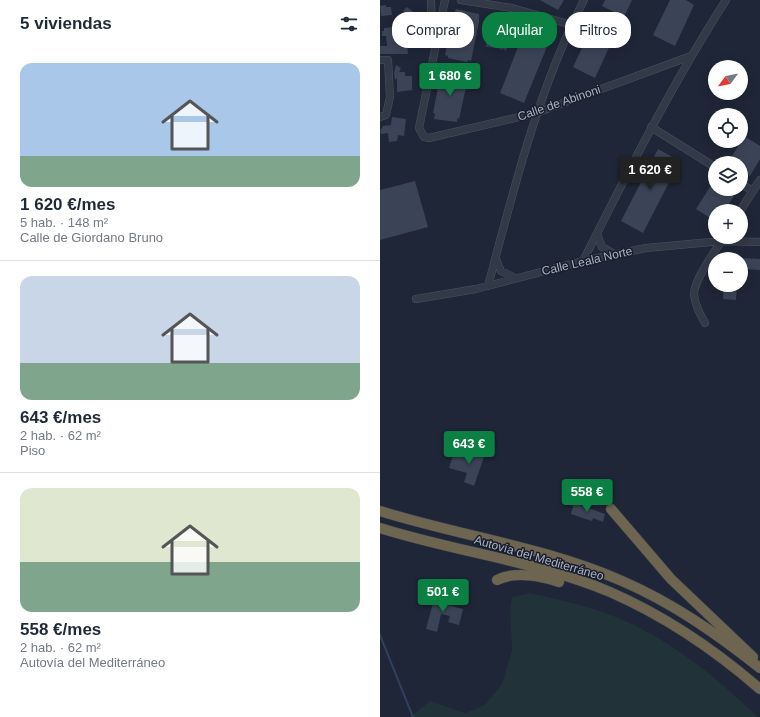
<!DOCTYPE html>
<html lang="es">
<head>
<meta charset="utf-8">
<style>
	body { margin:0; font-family:Helvetica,sans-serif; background:#f2f2f3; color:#1f2937; height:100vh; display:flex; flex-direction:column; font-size:15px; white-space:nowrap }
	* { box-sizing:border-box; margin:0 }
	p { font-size:13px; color:#747a83 }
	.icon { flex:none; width:22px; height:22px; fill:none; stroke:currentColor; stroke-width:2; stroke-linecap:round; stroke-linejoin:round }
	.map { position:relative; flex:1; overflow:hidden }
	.sheet { display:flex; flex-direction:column; background:#fff; width:380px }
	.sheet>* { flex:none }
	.top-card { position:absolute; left:12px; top:12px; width:308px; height:36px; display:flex; gap:8px }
	.needle { width:26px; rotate:238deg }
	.fabs { position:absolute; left:328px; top:60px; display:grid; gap:8px }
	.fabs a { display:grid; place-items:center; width:40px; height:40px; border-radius:50%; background:#fff; box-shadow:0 2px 10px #0003; font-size:20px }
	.price { position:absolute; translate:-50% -34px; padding:0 9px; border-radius:4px; background:#0b8043; color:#fff; font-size:13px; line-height:26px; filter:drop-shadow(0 1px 2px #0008) }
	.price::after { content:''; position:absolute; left:50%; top:24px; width:12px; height:9px; margin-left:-6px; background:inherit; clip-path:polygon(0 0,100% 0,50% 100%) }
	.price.active { background:#222; color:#fff }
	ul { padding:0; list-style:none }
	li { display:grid; align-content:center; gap:8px; height:212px; padding:0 20px }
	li+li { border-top:1px solid #e0e1e3 }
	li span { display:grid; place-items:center; height:124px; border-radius:12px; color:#555 }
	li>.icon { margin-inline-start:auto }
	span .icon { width:72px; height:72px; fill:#fffc; stroke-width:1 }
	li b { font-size:17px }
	h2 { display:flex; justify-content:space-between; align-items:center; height:48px; padding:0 20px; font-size:17px }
	.chip { padding:0 14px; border-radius:16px; background:#fff; box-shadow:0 2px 10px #0003; font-size:14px; line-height:36px }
	.chip.active { background:#0b8043; color:#fff }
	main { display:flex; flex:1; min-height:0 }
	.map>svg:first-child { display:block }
	.green { fill:#213238 }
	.water { fill:#32405f }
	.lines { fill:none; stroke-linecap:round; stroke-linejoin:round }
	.stream { stroke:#32405f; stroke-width:2 }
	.building { fill:#3b4457 }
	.minor-casing { stroke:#4d5362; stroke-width:8 }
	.highway-casing { stroke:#3a404f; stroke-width:11 }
	.minor { stroke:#323947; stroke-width:7 }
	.highway { stroke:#6d654f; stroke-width:10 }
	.labels { text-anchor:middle; stroke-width:3; stroke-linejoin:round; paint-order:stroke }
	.street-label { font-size:12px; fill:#acb3c4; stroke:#181e2b }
</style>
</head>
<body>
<main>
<section class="sheet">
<h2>5 viviendas<svg class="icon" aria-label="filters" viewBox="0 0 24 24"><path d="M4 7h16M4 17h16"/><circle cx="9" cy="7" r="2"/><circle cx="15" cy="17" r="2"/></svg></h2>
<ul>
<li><span style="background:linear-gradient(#a9c7e8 75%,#7fa58c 0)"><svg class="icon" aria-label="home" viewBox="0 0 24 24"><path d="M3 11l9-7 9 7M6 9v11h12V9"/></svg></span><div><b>1 620 €/mes</b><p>5 hab. · 148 m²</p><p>Calle de Giordano Bruno</p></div></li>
<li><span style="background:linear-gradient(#c9d6e8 70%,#7fa58c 0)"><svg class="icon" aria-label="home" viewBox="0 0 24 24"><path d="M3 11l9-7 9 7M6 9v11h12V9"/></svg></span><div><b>643 €/mes</b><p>2 hab. · 62 m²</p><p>Piso</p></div></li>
<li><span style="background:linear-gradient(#dfe7d0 60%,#7fa58c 0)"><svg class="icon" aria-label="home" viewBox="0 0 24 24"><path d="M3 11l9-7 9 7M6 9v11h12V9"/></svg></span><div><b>558 €/mes</b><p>2 hab. · 62 m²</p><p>Autovía del Mediterráneo</p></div></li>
</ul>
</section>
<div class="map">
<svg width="380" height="717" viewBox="0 0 380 717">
	<rect width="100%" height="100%" fill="#1f2637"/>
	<!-- green -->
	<path class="green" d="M150 593C184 601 220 608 252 624 301 648 339 680 378 717H30L50 701 85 713 105 705 122 684 132 651 130 609 132 597Z"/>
	<!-- water -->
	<path class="water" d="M110 37 118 42 123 39 125 42 128 41 127 49 125 51 124 49 121 50 118 48 106 47V39Z"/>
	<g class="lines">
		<!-- stream -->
		<path class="stream" d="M0 635 33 717"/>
	</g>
	<!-- building -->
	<path class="building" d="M160 0H184L178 10Z
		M225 0H252L244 17 222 6Z
		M290 0H306L314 5 295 46 273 35Z
		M6 5V7H11L12 15 1 16 0 6Z
		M27 7 40 17 44 34 39 35 36 23 23 11Z
		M76 9 99 14V22L91 61 88 60 87 62 68 58V56L65 55 73 17Z
		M149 25 165 30 170 33 169 36 171 37 144 103 120 93 145 29 147 30Z
		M14 27V33H17V41L27 40 28 54H0V46H7L6 36H2V31H4V28Z
		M211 29 233 39 215 78 193 67Z
		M16 65 21 68 19 72H25V76H32V90L17 92V78L15 80 14 73Z
		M65 71 85 75 84 77 88 78 79 119 77 118V122L54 119 55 114 53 113 61 72 65 73Z
		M12 117 26 119 24 136 18 135 17 141 9 142 8 133 1 134 0 131 3 126 11 125Z
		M364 136 380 146V159L370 176 361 170V163H348Z
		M278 149 300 161 263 233 241 221Z
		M335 179V189H343L354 196 344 211H335V221L316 209Z
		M35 181 48 227 0 240V190Z
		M361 258 380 259V270L366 269 361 272Z
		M344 285H357L356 300 343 299Z
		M96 446 106 451 94 486 84 482 87 473 69 468 74 452 91 460Z
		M194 503 225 514 223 522 213 518 212 521 191 514Z
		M56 592 66 595 64 604 83 609 79 625 68 622 70 616 61 614 57 632 46 629Z"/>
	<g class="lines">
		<defs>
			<path id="minor" d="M51 0 52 34
				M65 0 39 128 44 137 49 138 156 113 311 56
				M81 0 132 8 192 25
				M0 60H8L10 97 6 115 0 117
				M271 127 335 167
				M361 184 373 191
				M360 211 380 180
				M217 234 222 247 234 254
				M116 259 121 271 135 278
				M203 261C248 172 292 84 346 0
				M108 286C134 188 158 90 204 0
				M36 299 96 289 203 261 266 248 342 241 380 242
				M325 323C320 314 315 305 314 294 314 280 335 251 343 239"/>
			<path id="highway" d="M231 509 291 579 373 657
				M0 511C80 536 165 547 242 581 293 603 337 634 380 668
				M0 528C76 552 157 561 230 592 285 616 335 650 380 689
				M117 580C134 571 161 576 179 582"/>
		</defs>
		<!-- minor casing -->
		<use href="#minor" class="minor-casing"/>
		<!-- highway casing -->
		<use href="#highway" class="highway-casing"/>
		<!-- minor -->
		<use href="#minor" class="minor"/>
		<!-- highway -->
		<use href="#highway" class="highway"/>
	</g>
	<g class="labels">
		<!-- street labels -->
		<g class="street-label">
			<text transform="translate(179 103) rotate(-19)" y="4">Calle de Abinoni</text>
			<text transform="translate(207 261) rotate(-13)" y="4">Calle Leala Norte</text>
			<text transform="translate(159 558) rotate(16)" y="4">Autovía del Mediterráneo</text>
		</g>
	</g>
</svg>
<div class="fabs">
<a><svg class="needle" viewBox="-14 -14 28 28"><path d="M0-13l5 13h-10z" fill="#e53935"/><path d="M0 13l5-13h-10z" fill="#747a83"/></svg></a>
<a><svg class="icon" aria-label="locate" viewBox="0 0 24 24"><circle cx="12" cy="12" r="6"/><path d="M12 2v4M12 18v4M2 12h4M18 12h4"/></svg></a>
<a><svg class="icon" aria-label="layers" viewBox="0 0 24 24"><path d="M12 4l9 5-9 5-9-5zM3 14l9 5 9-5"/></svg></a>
<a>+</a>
<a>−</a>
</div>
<b class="price" style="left:70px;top:97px">1 680 €</b>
<b class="price active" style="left:270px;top:191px">1 620 €</b>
<b class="price" style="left:89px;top:465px">643 €</b>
<b class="price" style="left:207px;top:513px">558 €</b>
<b class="price" style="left:63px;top:613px">501 €</b>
<div class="top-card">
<a class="chip">Comprar</a>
<a class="chip active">Alquilar</a>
<a class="chip">Filtros</a>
</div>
</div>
</main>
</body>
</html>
